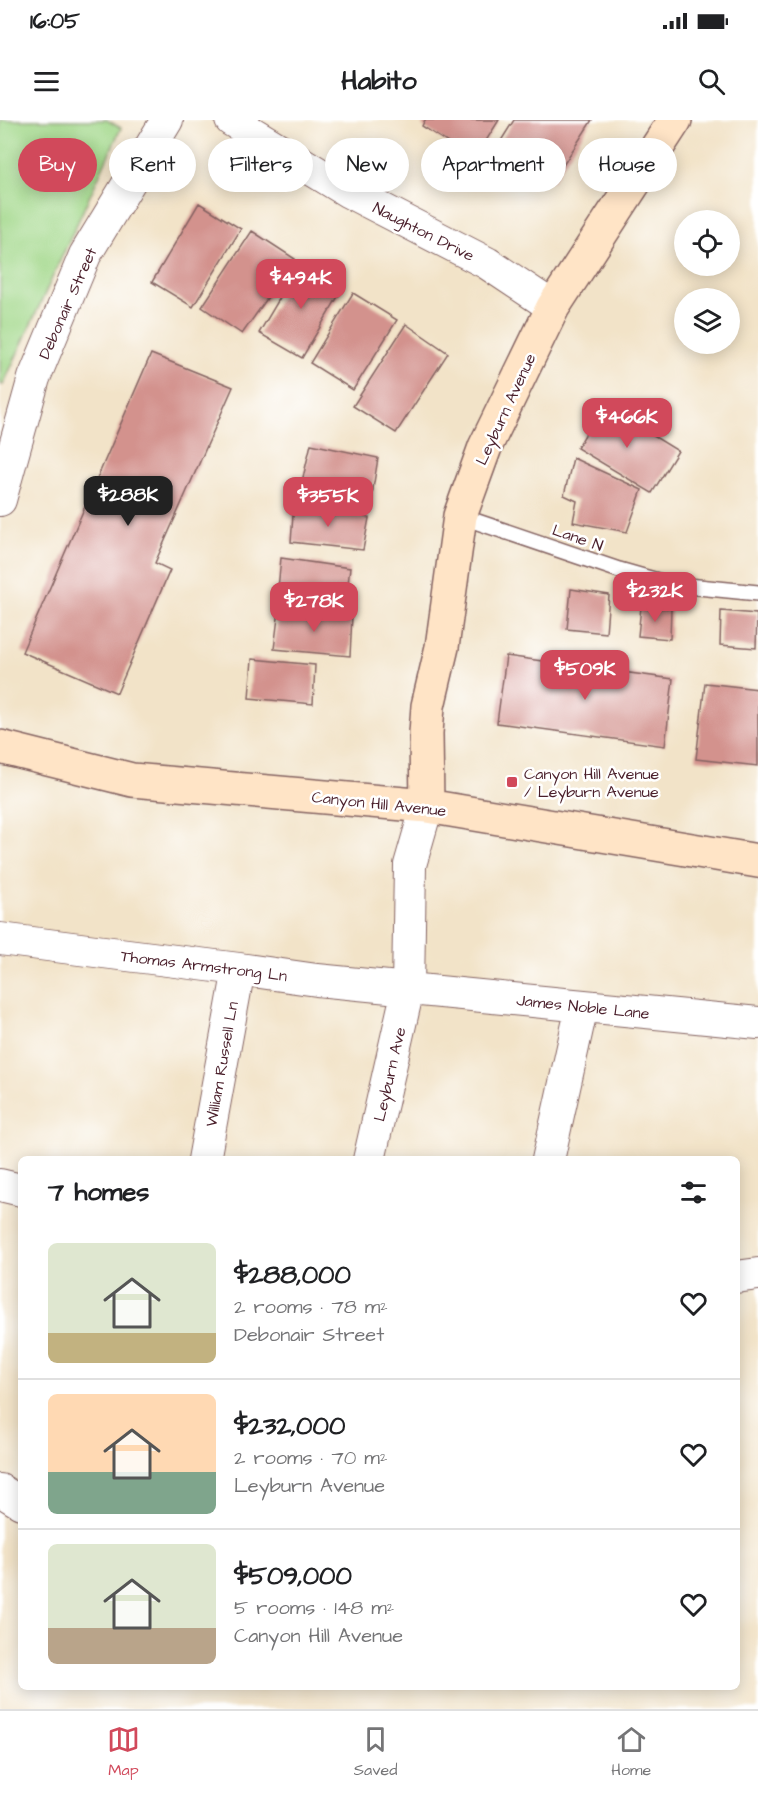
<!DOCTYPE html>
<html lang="en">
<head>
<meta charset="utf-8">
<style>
	body { margin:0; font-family:"Architects Daughter",sans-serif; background:#f2f2f2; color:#202124; height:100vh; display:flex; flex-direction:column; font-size:22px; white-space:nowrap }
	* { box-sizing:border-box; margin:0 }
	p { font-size:20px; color:#757577 }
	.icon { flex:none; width:33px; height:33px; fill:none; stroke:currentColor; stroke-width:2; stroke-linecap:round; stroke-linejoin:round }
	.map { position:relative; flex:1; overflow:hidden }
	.sheet { position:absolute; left:18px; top:1036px; width:722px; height:534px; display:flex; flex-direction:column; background:#fff; border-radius:9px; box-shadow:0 3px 15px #0003 }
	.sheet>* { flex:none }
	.banner { position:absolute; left:18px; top:18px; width:723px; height:54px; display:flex; gap:12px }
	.controls { position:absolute; left:674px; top:90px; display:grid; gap:12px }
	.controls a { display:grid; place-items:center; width:66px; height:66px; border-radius:50%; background:#fff; box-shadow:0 3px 15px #0003; font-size:30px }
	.price { position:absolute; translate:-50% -51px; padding:0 14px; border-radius:12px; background:#d1495b; color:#fff; font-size:20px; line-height:39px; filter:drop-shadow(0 2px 3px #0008) }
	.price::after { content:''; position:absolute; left:50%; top:36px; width:18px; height:14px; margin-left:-9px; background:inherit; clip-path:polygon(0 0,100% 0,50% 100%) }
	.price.on { background:#222; color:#fff }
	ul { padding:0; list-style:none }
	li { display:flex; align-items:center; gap:18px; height:150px; padding:0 30px }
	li+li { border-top:2px solid #e0e0e0 }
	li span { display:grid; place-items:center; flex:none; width:168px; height:120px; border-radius:9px; color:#555 }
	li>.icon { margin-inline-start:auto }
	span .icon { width:72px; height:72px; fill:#fffc; stroke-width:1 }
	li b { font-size:26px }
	h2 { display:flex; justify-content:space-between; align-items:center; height:72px; padding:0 30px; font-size:26px }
	.tag { padding:0 21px; border-radius:27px; background:#fff; box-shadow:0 3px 15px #0003; font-size:21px; line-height:54px }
	.tag.on { background:#d1495b; color:#fff }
	.status { display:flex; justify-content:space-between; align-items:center; height:42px; padding:0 30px; background:#fff; direction:ltr }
	.status svg { height:16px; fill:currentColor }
	header { display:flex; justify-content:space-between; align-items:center; height:78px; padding:0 30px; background:#fff; font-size:27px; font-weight:700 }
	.tabs { display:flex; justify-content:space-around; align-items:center; height:84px; border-top:2px solid #e0e0e0; background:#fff; font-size:16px; color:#757577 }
	.tabs a { display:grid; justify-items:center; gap:3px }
	.tabs .on { color:#d1495b }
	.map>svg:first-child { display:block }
	.green { fill:#a0d788; stroke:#757b5a; stroke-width:1.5 }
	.building { fill:#d3928d }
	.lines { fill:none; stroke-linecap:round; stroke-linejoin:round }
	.lane-casing { stroke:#856462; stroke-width:18 }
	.street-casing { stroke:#856462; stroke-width:34 }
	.secondary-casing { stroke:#856462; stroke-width:36 }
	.lane { stroke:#fff; stroke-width:15 }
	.street { stroke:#fff; stroke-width:32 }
	.secondary { stroke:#ffe4c6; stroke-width:33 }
	.poi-dot { fill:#d1495b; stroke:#fff; stroke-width:2 }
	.labels { text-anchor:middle; stroke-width:5; stroke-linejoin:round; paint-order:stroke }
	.street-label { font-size:16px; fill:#4a1f2b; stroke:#fff }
	.poi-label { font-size:16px; fill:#4a1f2b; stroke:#fff; text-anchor:start }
</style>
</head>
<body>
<div class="status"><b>16:05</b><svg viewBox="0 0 49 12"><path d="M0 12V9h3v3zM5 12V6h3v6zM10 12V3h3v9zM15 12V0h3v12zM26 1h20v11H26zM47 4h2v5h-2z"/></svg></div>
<header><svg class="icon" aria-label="menu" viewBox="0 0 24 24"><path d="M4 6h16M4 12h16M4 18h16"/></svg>Habito<svg class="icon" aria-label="search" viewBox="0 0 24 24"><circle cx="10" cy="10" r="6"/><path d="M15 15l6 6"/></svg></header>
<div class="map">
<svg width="758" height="1589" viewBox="0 0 758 1589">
	<rect width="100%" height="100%" fill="#fff"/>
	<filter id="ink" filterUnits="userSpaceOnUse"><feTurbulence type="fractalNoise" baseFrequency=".0167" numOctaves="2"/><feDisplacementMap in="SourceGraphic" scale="12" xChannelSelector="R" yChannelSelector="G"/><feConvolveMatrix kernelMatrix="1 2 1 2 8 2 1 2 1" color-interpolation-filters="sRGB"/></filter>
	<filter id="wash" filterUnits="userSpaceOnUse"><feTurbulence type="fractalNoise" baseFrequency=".008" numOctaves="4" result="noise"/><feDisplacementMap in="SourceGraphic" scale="24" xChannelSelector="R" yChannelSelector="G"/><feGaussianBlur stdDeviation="1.35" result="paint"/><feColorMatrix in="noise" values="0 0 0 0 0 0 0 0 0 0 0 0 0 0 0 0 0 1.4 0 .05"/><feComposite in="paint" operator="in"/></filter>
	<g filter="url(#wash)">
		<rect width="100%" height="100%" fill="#f2e3c8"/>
		<!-- green -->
		<path class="green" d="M0 0H107L121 8 3 265 0 264Z"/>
		<g id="blocks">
			<!-- building -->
			<path class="building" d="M425 0H499L474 40 422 6Z
				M514 0H592L553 61 497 27Z
				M199 83 241 109 193 187 152 162Z
				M252 111 295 139 242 214 202 187Z
				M301 142 343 168 302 238 259 213Z
				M353 173 397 200 353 270 310 243Z
				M406 204 448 233 396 313 353 286Z
				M151 234 233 267 155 443 170 450 117 573 22 532Z
				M603 285 678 331 652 373 577 328Z
				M311 324 378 338 371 381 301 366Z
				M573 338 642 370 627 412 573 402 577 381 564 375Z
				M294 382 369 398 363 430 291 422Z
				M281 438 350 448 345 487 277 479Z
				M571 469 609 475 606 513 567 509Z
				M641 487 671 488 670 519 638 516Z
				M279 490 352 496 350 536 274 529Z
				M721 491 757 494 756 528 720 525Z
				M506 536 673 559 665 626 497 603Z
				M252 539 315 545 313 584 249 578Z
				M705 563 758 569V646L696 639Z"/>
		</g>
	</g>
	<g filter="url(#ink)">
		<use href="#blocks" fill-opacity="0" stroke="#856462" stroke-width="1.5"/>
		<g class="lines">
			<defs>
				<path id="lane" d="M460 396 619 450 668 464 758 473"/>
				<path id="street" d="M231 0 349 72 487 143 553 187
					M0 380 34 258 85 135 167 0
					M0 819 239 849 317 860 758 903
					M204 1040 239 849
					M369 1040 408 869 410 745 427 686
					M548 1040 582 886
					M0 1065 21 1070
					M736 1157 758 1154
					M0 1370 21 1383"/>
				<path id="secondary" d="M0 627 132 660 427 686 758 741
					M427 686 426 613 428 586 442 527 460 396 485 327 553 187 675 0"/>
			</defs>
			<!-- lane casing -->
			<use href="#lane" class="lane-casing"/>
			<!-- street casing -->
			<use href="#street" class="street-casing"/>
			<!-- secondary casing -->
			<use href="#secondary" class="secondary-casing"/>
			<!-- lane -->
			<use href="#lane" class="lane"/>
			<!-- street -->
			<use href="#street" class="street"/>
			<!-- secondary -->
			<use href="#secondary" class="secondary"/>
		</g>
	</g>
	<!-- markers -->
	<rect class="poi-dot" x="506" y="656" width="12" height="12" rx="3"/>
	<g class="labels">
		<!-- street labels -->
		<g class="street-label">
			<text transform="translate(424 111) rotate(27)" y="6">Naughton Drive</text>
			<text transform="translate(67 183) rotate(-66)" y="6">Debonair Street</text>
			<text transform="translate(505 289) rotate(-65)" y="6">Leyburn Avenue</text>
			<text transform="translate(578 417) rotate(19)" y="6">Lane N</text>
			<text transform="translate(379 683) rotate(6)" y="6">Canyon Hill Avenue</text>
			<text transform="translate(204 845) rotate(7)" y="6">Thomas Armstrong Ln</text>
			<text transform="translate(583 886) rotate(6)" y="6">James Noble Lane</text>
			<text transform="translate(221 944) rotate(-80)" y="6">William Russell Ln</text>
			<text transform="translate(389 954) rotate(-77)" y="6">Leyburn Ave</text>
		</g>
		<!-- poi labels -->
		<g class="poi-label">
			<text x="524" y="659">Canyon Hill Avenue<tspan x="524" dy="18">/ Leyburn Avenue</tspan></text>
		</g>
	</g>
</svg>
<div class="controls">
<a><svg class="icon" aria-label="locate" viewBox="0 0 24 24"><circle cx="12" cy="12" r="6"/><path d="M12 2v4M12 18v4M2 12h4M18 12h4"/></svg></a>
<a><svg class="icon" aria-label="layers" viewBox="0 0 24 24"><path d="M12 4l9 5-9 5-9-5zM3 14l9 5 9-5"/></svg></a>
</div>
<b class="price" style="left:301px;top:190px">$494K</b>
<b class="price" style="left:627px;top:329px">$466K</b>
<b class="price on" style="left:128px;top:407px">$288K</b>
<b class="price" style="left:328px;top:408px">$355K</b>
<b class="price" style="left:655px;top:503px">$232K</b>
<b class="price" style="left:314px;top:513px">$278K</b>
<b class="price" style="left:585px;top:581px">$509K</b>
<div class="banner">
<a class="tag on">Buy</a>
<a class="tag">Rent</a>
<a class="tag">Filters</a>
<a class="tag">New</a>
<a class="tag">Apartment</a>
<a class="tag">House</a>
</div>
<section class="sheet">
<h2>7 homes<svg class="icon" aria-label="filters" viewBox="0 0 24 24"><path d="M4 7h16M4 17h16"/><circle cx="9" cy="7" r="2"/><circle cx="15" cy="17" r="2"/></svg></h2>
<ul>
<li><span style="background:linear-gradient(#dfe7d0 75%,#c2b280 0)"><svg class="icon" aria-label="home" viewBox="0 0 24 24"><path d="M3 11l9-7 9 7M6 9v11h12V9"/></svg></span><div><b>$288,000</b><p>2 rooms · 78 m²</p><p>Debonair Street</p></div><svg class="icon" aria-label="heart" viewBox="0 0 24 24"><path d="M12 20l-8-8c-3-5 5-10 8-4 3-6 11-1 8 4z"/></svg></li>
<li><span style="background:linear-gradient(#ffd9b3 65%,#7fa58c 0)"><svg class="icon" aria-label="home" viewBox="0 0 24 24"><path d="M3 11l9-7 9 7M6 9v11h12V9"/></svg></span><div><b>$232,000</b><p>2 rooms · 70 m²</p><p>Leyburn Avenue</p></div><svg class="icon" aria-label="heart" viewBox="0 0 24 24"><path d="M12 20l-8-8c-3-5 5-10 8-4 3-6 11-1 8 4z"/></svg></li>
<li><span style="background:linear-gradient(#dfe7d0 70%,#b9a48a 0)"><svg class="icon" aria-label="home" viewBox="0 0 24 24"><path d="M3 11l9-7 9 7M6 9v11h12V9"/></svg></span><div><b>$509,000</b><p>5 rooms · 148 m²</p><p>Canyon Hill Avenue</p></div><svg class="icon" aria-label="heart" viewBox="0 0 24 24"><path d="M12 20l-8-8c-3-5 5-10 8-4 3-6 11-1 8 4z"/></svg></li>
</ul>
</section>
</div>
<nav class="tabs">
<a class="on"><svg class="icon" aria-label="map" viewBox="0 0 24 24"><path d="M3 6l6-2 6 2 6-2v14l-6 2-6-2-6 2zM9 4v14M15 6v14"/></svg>Map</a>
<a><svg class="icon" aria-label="saved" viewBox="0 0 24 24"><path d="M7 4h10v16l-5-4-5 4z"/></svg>Saved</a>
<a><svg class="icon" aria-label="home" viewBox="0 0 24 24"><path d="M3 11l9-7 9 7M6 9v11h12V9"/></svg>Home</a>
</nav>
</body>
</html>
